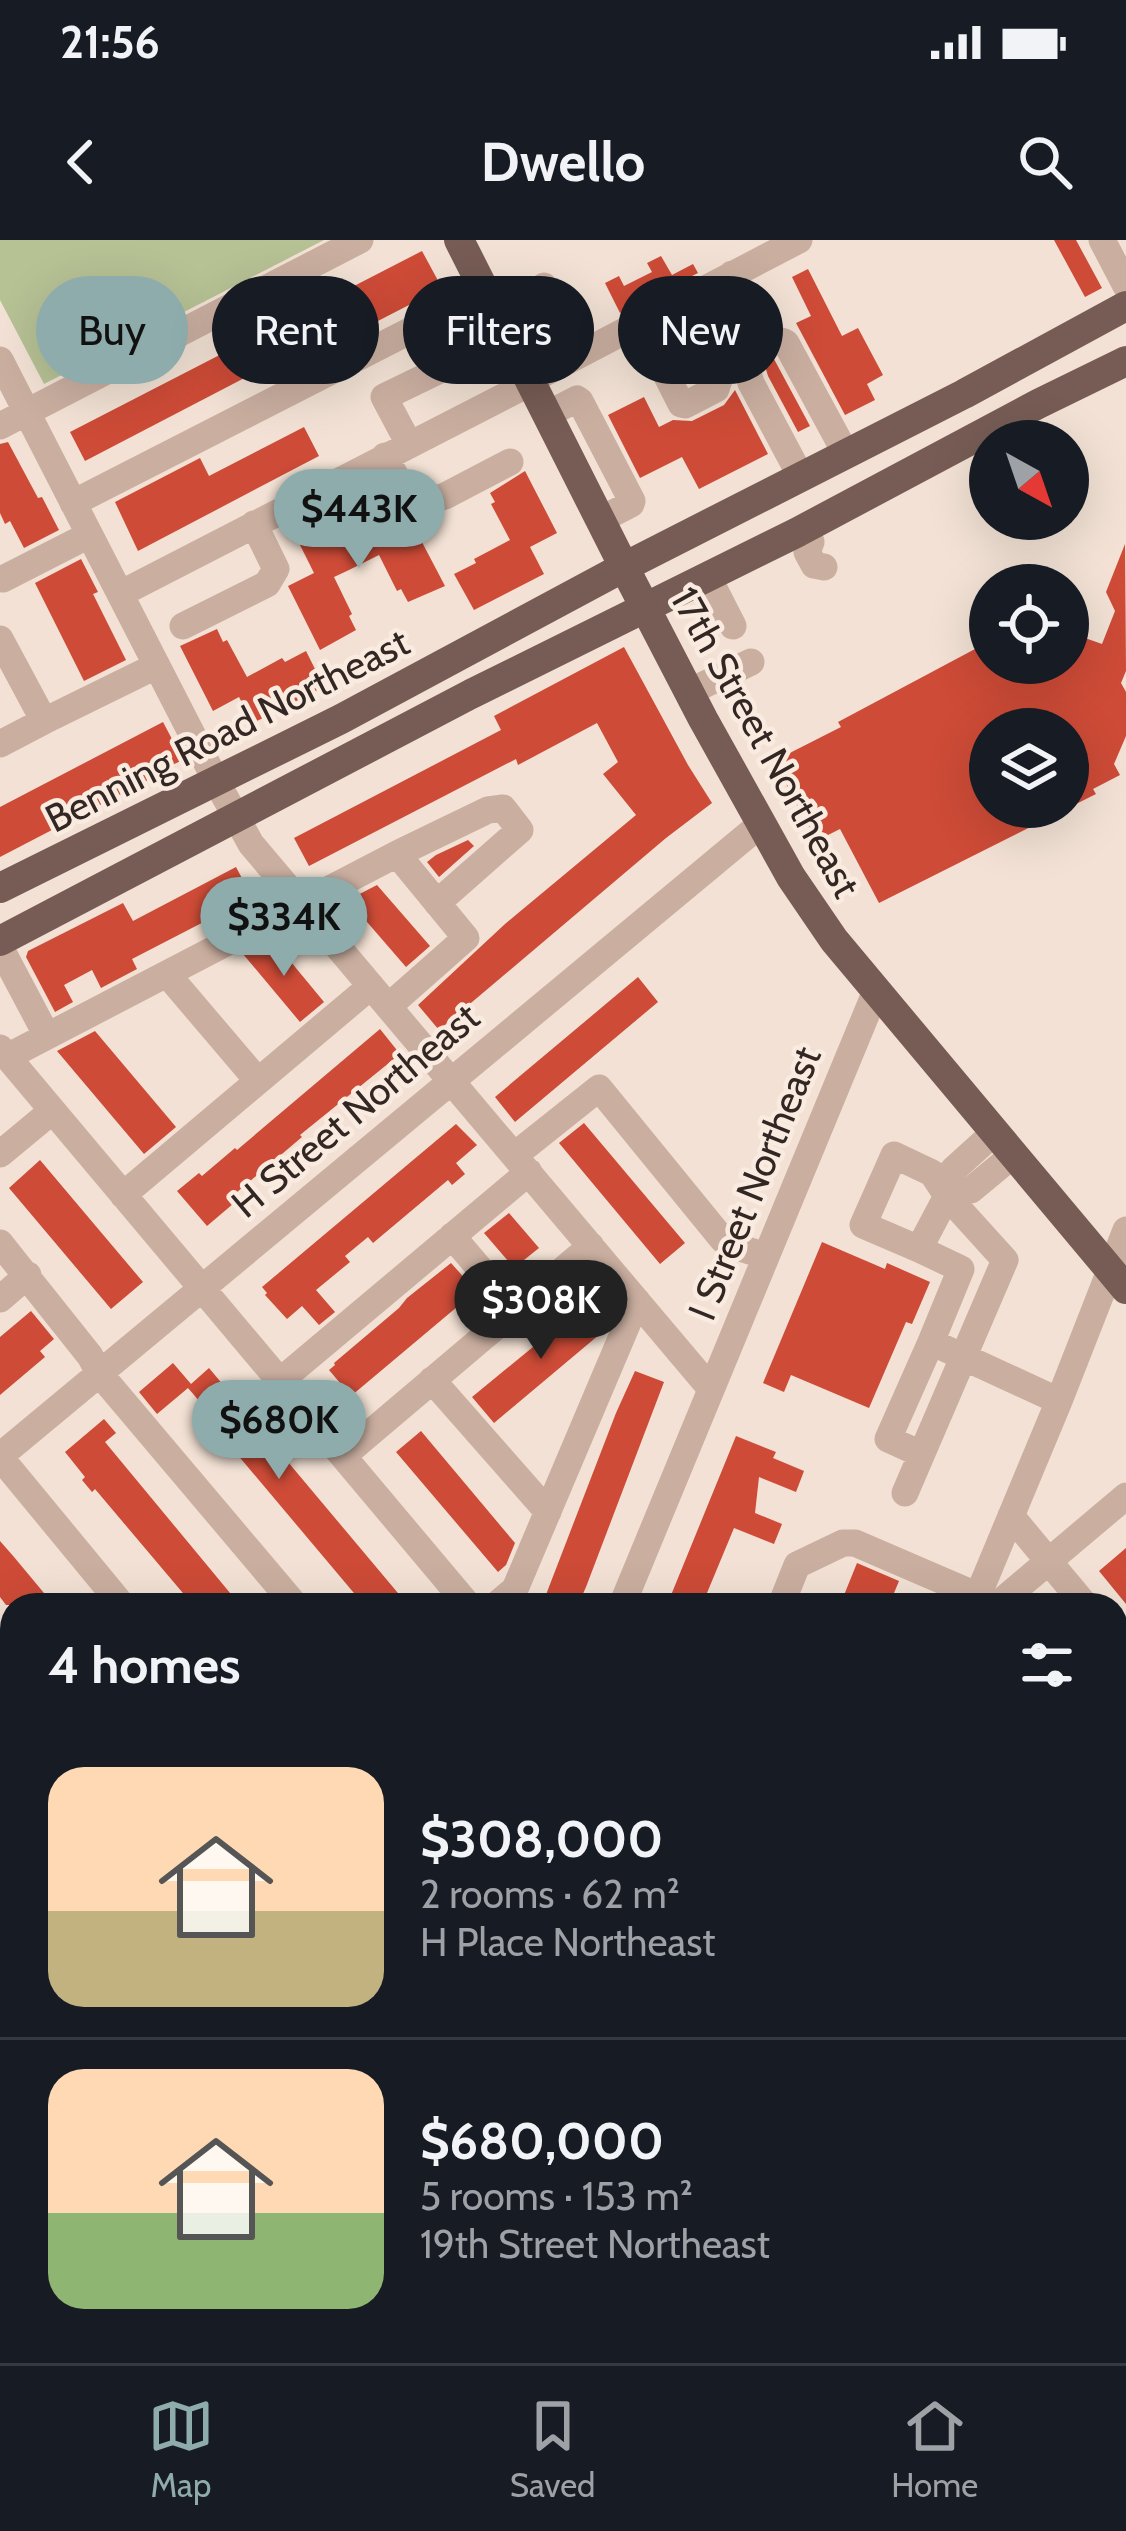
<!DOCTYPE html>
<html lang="en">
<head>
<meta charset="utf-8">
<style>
	body { margin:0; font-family:Cabin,sans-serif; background:#20242c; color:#f1f3f6; height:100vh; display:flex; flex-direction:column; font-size:45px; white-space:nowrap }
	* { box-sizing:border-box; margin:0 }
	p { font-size:39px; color:#9ea1a6 }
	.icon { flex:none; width:66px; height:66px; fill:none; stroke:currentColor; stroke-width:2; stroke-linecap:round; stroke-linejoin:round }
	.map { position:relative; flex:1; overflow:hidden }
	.side { position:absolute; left:0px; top:1353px; width:1128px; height:771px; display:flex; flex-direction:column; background:#171b24; border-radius:36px 36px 0 0; box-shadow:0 12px 48px #0002 }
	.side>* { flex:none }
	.top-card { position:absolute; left:36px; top:36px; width:1056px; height:108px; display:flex; gap:24px }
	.needle { width:78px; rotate:140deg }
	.controls { position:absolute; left:969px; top:180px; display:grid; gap:24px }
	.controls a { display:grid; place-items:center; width:120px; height:120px; border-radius:50%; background:#171b24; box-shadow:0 12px 48px #0002; font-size:60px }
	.price { position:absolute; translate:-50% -102px; padding:0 27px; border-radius:42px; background:#8facad; color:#111; font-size:39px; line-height:78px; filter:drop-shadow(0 3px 6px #0008) }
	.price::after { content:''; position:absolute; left:50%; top:72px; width:36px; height:27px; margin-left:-18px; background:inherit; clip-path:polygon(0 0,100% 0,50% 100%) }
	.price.current { background:#222; color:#fff }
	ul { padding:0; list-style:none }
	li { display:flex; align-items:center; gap:36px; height:300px; padding:0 48px }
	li+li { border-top:3px solid #363941 }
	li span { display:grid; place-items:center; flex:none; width:336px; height:240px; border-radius:36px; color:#555 }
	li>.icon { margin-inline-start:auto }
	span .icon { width:144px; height:144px; fill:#fffc; stroke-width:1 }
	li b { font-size:51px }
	h2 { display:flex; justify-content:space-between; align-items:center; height:144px; padding:0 48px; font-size:51px }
	.pill { padding:0 42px; border-radius:54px; background:#171b24; box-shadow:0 12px 48px #0002; font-size:42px; line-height:108px }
	.pill.current { background:#8facad; color:#111 }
	.status { display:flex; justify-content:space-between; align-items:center; height:84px; padding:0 60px; background:#171b24; direction:ltr }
	.status svg { height:33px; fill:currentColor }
	header { display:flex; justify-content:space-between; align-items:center; height:156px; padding:0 48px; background:#171b24; font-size:54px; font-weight:700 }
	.dock { display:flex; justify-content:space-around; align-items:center; height:168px; border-top:3px solid #363941; background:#171b24; font-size:33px; color:#9ea1a6 }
	.dock a { display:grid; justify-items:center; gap:6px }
	.dock .current { color:#8facad }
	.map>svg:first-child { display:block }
	.green { fill:#b6c194 }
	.building { fill:#cd4b37; fill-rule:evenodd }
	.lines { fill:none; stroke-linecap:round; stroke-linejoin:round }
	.minor { stroke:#caafa0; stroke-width:27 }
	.major { stroke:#765c54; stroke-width:30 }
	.labels { text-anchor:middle; stroke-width:9; stroke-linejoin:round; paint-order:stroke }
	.street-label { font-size:39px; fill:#332724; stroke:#f9ebe0 }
</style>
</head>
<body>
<div class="status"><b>21:56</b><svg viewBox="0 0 49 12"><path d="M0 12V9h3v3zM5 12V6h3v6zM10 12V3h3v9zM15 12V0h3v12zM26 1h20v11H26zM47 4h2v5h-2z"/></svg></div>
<header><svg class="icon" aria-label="back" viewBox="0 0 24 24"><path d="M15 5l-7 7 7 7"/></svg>Dwello<svg class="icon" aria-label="search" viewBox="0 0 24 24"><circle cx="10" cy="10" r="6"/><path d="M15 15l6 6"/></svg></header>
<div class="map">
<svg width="1126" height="2123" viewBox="0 0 1126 2123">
	<rect width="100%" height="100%" fill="#f2e1d4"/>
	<!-- green -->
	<path class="green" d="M0 0H324L44 144 0 60Z"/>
	<!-- building -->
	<path class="building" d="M1054 0H1076L1102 48 1085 57Z
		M422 11 442 48 277 133V121L85 221 70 192Z
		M661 16 672 35 693 24 698 33 620 73 605 43 619 36 624 46 652 32 647 23Z
		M808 29 842 96 858 88 883 135 867 144 875 160 845 175 796 83 811 76 792 37Z
		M774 119 810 186 798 192 768 136 765 126Z
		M735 150 768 214 699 249 682 217 640 238 608 175 644 157 659 187 673 180 692 181 724 165Z
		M304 187 319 216 138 311 115 262 200 218 209 236Z
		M8 202 38 258 42 257 59 290 24 308 10 281 5 284 0 273V204Z
		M525 231 557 293 530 307 544 334 474 370 454 334 476 323 474 319 510 300 491 264 495 262 490 253Z
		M371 268 385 295 406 284 413 285 445 346 408 362 401 349 397 351 379 315 349 330 334 337 352 374 349 376 356 390 320 410 288 346 314 333 300 305Z
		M1125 304 1126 431 1121 443 1126 452V496L1114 524 1120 535 1093 549 1096 554 879 663 840 589 816 601 774 521 841 487 838 482 990 401V423H1068V392L1102 404 1115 371 1106 352ZM990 489H1068V567H990Z
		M81 319 98 352 93 354 126 420 84 441 35 343Z
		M217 389 223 402 227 400 247 437 282 418 285 422 306 411 324 447 253 483 239 457 213 471 180 406Z
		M624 407 688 525 712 563 666 598 439 790 418 765 505 684 636 575 603 534 618 522 597 483 518 525 516 519 309 626 294 598 501 490 494 476Z
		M163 482 183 520 172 525 173 527 0 617V567Z
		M468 600 474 606 439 637 427 622 436 615Z
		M236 627 252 657 132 719 137 729 101 748 92 730 64 745 73 762 55 772 26 717 28 711 123 663 133 681Z
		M377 645 430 706 406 727 348 660Z
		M272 699 324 762 300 782 243 714Z
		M638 737 658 762 515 882 495 857Z
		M380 789 400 814 300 895 302 897 236 953 240 958 207 986 177 951 199 933 202 936 235 908 237 910Z
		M95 791 176 887 144 914 57 811Z
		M584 883 685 1003 660 1024 559 903Z
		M456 884 477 905 456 923 465 934 452 945 448 940 373 1003 368 997 345 1016 350 1022 316 1050 335 1072 319 1085 302 1066 287 1079 265 1055 267 1053 262 1047Z
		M40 920 143 1042 111 1069 9 948Z
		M509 973 539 1008 514 1028 484 993Z
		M822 1002 885 1029 887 1023 930 1042 912 1084 906 1082 869 1168 791 1135 784 1152 763 1143Z
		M451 1023 476 1051 351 1156 329 1130 335 1125 334 1123 399 1068 407 1058Z
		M589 1061 608 1084 606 1089 494 1183 472 1157Z
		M31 1071 54 1099 40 1111 45 1117 0 1155V1097Z
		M173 1123 191 1144 209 1128 408 1365H364L226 1201 230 1197 188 1148 157 1174 139 1152Z
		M635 1131 664 1142 586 1347 578 1365H542L616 1173Z
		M104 1179 116 1193 105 1202 240 1365H193L95 1249 92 1252 82 1240 85 1237 65 1212Z
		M421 1191 515 1303 506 1325 498 1332 396 1212Z
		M736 1196 776 1212 773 1218 804 1231 796 1252 759 1237 755 1273 782 1284 774 1304 734 1288 702 1365H667Z
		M0 1301 14 1317 54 1365H6L0 1357Z
		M1126 1308V1364L1099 1331Z
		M857 1323 899 1341 889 1365H840Z"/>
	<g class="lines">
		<!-- minor -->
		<path class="minor" d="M1102 0 1126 46
			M732 34 766 101
			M544 46 579 115
			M640 83 681 164 685 165 716 149 719 140 679 62
			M0 120 215 539 251 604 711 1149
			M531 140 799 0
			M548 174 577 159 580 161 632 261 631 264 600 280
			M0 186 360 0
			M409 204 384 157 483 109
			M385 216 412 267 445 256 510 222
			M801 237 751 143 745 122C754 108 769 94 786 103L846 214
			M73 263 486 52
			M805 289 811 302 807 312 814 325 824 327
			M708 337 733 386
			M3 339 89 295
			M120 354 532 142
			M183 386 267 344 276 329 254 284
			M0 399 44 481 156 426
			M689 452 751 422
			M0 504 44 481
			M397 614 488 570 503 568 520 590 437 663
			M0 707 47 796
			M167 734 258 841
			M0 808 468 1365
			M7 817 397 614 466 698 389 766
			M995 892 953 930 947 956 919 1009 961 1029 931 1102 1059 1161
			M0 914 52 871
			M515 915 599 848 723 1000 731 1005 766 1016
			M123 955 371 746
			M947 956 971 950 1013 915
			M452 996 515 1070
			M0 1003 90 1116 99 1133 295 1365
			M0 1059 28 1035
			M432 1140 548 1272
			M280 1141 529 932
			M921 1214 888 1199 931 1102
			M0 1216 761 584
			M343 1216 591 1006
			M0 1217 122 1365
			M905 1253 1005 1020 947 956 932 933 894 915 863 985 919 1009
			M1011 1276 1085 1365
			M496 1365 515 1349 637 1061
			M622 1365 876 751
			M781 1365 797 1325 843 1303H855L978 1356
			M974 1365 1059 1161 1126 990
			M997 1365 1126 1256
			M1116 1402 1126 1413
			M0 1418 12 1433
			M1116 1572 1126 1584
			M0 1620 12 1634
			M1116 1780 1126 1771
			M1116 1935 1126 1927
			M1116 2056 1126 2048
			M7 2076 12 2082
			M412 2112 422 2123
			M938 2112 941 2123
			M1094 2112 1103 2123
			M59 2123 71 2112
			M308 2123 312 2112
			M660 2123 664 2112"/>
		<!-- major -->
		<path class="major" d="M459 0 624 327 703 479 791 637 834 700 1126 1049
			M0 648 341 479 624 327 964 154 1126 66
			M0 701 471 454 796 293 1038 164 1126 121"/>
	</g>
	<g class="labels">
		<!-- street labels -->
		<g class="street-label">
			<text transform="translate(227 490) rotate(-27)" y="14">Benning Road Northeast</text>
			<text transform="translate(766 502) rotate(61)" y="14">17th Street Northeast</text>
			<text transform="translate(355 870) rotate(-40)" y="14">H Street Northeast</text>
			<text transform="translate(754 943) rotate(-68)" y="14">I Street Northeast</text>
		</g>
	</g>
</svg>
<div class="controls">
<a><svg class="needle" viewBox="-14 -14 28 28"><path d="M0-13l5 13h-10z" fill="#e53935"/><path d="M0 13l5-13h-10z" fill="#9ea1a6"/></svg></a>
<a><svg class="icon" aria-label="locate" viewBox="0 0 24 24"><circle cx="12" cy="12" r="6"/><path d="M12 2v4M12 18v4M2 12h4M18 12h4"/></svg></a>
<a><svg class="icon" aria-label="layers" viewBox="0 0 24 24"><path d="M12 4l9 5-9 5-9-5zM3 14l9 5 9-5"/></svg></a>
</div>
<b class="price" style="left:359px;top:331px">$443K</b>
<b class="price" style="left:284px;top:739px">$334K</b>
<b class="price current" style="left:541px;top:1122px">$308K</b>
<b class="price" style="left:279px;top:1242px">$680K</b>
<div class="top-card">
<a class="pill current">Buy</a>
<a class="pill">Rent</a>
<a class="pill">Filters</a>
<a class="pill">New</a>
</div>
<section class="side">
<h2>4 homes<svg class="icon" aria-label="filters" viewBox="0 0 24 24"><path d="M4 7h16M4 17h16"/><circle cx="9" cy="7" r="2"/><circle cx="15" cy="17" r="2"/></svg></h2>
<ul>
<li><span style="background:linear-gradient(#ffd9b3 60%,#c2b280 0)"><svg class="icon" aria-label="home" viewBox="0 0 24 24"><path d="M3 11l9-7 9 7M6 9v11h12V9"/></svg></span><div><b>$308,000</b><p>2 rooms · 62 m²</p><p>H Place Northeast</p></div></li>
<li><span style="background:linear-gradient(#ffd9b3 60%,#8fb573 0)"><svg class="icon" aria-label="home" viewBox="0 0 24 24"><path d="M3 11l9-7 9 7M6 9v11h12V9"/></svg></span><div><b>$680,000</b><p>5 rooms · 153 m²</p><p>19th Street Northeast</p></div></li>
</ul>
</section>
</div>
<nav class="dock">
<a class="current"><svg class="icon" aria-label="map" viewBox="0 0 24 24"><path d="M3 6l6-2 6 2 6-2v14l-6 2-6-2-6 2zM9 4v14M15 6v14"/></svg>Map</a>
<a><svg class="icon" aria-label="saved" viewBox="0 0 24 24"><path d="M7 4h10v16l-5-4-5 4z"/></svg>Saved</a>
<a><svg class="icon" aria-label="home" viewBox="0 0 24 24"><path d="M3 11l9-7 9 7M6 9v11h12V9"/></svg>Home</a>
</nav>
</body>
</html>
